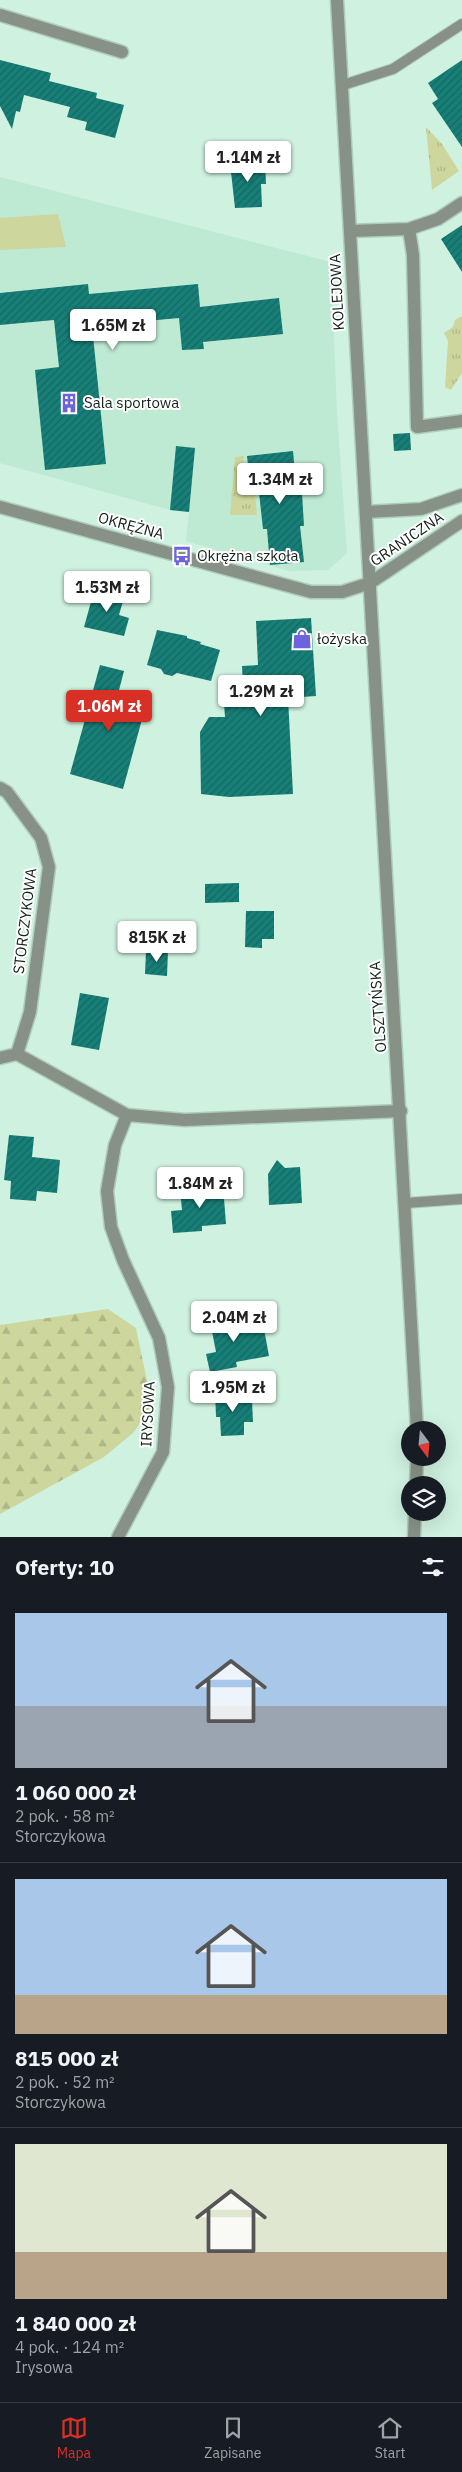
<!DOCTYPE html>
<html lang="pl">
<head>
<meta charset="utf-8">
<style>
	body { margin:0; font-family:"IBM Plex Sans",sans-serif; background:#20242c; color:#f1f3f6; height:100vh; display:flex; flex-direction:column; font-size:19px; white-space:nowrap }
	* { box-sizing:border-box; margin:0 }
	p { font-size:16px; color:#9ea1a6 }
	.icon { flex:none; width:28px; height:28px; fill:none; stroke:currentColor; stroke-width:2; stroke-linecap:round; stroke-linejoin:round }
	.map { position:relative; height:1537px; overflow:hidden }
	.side { display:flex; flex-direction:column; background:#171b24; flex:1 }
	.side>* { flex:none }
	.needle { width:32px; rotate:164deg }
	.tools { position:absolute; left:401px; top:1421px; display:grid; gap:10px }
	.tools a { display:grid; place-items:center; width:45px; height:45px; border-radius:50%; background:#171b24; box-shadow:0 5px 20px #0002; font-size:25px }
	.price { position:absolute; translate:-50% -42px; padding:0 11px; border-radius:5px; background:#fff; color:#222; font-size:16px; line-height:32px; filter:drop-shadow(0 1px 2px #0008) }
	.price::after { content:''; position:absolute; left:50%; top:30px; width:15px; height:11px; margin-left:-8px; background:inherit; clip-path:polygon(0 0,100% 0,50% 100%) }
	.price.current { background:#d93025; color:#fff }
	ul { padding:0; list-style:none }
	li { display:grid; align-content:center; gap:10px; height:265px; padding:0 15px }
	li+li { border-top:1px solid #363941 }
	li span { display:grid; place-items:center; height:155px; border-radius:0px; color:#555 }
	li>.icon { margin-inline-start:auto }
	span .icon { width:90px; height:90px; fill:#fffc; stroke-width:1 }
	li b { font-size:21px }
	h2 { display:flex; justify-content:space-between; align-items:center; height:60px; padding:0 15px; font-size:21px }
	.menu { display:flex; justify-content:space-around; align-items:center; height:70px; border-top:1px solid #363941; background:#171b24; font-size:14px; color:#9ea1a6 }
	.menu a { display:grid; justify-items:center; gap:2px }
	.menu .current { color:#d93025 }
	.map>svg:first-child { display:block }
	.built { fill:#bee9d3 }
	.grass { fill:url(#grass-tufts) }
	.forest { fill:url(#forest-firs) }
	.pitch { fill:#cdd69c }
	.building { fill:url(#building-hatch) }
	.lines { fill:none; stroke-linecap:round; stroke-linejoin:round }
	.service-casing { stroke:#aeccbc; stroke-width:12 }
	.minor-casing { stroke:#aeccbc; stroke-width:15 }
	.tertiary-casing { stroke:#aeccbc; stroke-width:15 }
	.service { stroke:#889186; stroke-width:10 }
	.minor { stroke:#889186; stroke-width:12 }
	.tertiary { stroke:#889186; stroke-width:12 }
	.labels { text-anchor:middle; stroke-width:4; stroke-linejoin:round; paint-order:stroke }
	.street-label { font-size:15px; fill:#15211b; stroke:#fff }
	.poi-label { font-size:15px; fill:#15211b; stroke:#fff; text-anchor:start }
</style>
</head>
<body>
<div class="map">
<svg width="462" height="1537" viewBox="0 0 462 1537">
	<defs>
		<pattern id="grass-tufts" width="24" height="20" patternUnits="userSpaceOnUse" patternTransform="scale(1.25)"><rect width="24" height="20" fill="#cdd69c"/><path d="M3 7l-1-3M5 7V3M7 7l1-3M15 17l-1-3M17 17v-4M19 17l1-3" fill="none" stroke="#afb786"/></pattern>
		<pattern id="forest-firs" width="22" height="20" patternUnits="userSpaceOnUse" patternTransform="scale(1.25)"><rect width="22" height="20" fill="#cdd69c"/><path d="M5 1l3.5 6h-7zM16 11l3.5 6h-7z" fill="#afb786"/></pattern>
		<pattern id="building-hatch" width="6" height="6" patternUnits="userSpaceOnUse" patternTransform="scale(1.25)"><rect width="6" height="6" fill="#177f77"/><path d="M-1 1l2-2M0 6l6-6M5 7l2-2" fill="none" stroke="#146861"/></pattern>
	</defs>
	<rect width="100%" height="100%" fill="#cff1df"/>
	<!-- built -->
	<path class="built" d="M0 177 331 262 337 413 347 553 328 570 289 571 186 541 189 512 170 510 0 463Z"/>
	<!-- grass -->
	<path class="grass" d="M426 127 442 144 459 171 432 190Z
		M462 316V373L451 390 445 387 448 341 444 333 453 327 455 320Z
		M243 456 245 474 249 478H258L260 492 255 494 257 515H230L235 457Z"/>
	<!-- forest -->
	<path class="forest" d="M108 1309 136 1328 152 1405 134 1432 104 1457 0 1514V1325Z"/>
	<!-- pitch -->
	<path class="pitch" d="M58 214 66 247 0 250V218Z"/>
	<!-- building -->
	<path class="building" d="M0 60 51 73 49 81 97 93 96 98 124 105 115 138 85 130 87 122 67 117 70 107 24 95 20 112 16 111 12 129 0 106Z
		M462 60V147L432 103 438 99 428 83Z
		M265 161 266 184H261L262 207 235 208 230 163Z
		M462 225V272L441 239Z
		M88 284 89 294 198 284 200 307 279 298 283 334 203 342 204 349 182 350 179 318 92 326 106 464 45 470 35 370 59 367 54 320 0 325V293Z
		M410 433 411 450 394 451 393 434Z
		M176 446 195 448 189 512 170 510Z
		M293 451 297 494 302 493 304 526H300L304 562 270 565 267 529H263L257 474 249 475 247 456Z
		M109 590 125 594 119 615 129 618 124 636 84 627 94 591 108 595Z
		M311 618 316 696 288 698 293 794 229 797 201 794 200 732 209 717H225L224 704 244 703 242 666 258 665 256 621Z
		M157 630 187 636V638L201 642 200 644 220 650 211 681 177 673 172 676 164 674 161 669 147 665Z
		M100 665 124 671 118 694 147 701 123 789 70 774Z
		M239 883V902L205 903V884Z
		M246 911H274V939H262V948L245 947Z
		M146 951H168L167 976 145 974Z
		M80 993 109 998 99 1050 71 1045Z
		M9 1135 34 1137 32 1157 60 1160 57 1193 37 1191 36 1201 10 1199 11 1181 4 1180Z
		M277 1160 285 1168 300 1167 302 1203 269 1205 268 1174Z
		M201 1179 210 1187 223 1186 226 1224 202 1226V1231L173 1233 171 1211 182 1210 180 1189 194 1188Z
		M233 1311 240 1333 264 1329 269 1356 236 1362 237 1367 210 1372 206 1354 216 1352 209 1316Z
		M215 1390 252 1400 253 1422H244V1435L221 1436 220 1417H216Z"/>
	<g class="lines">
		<defs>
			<path id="service" d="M343 85 393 69 462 24
				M406 1203 462 1199"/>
			<path id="minor" d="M0 15 122 52
				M409 229 413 255 417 427 462 421
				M350 231 409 229 438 219 462 203
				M0 507 311 592H342L370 583 462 521
				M366 512 421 509 462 495
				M0 788 7 792 41 838 49 867 30 1012 17 1054
				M17 1054 127 1115 115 1145 107 1191 111 1227 123 1260 159 1338 168 1387 163 1452 118 1537
				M0 1058 17 1054
				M127 1115 185 1120 401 1111"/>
			<path id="tertiary" d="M337 0 417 1430
				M416 1485 417 1458
				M414 1537 415 1512"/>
		</defs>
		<!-- service casing -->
		<use href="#service" class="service-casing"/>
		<!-- minor casing -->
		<use href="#minor" class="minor-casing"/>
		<!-- tertiary casing -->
		<use href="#tertiary" class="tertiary-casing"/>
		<!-- service -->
		<use href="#service" class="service"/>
		<!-- minor -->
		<use href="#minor" class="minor"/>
		<!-- tertiary -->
		<use href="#tertiary" class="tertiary"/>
	</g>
	<!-- icons -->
	<defs>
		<symbol id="building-bare" viewBox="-9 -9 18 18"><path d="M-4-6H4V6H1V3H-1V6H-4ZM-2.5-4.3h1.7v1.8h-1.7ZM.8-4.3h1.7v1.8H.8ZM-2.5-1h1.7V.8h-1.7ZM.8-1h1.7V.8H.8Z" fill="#6d63dd" stroke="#fff" stroke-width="2.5" paint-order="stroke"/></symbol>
		<symbol id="bus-bare" viewBox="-9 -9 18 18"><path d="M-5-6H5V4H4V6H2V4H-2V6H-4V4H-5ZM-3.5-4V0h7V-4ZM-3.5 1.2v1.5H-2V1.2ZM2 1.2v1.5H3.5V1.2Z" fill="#6d63dd" stroke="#fff" stroke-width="2.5" paint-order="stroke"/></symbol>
		<symbol id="shop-bare" viewBox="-9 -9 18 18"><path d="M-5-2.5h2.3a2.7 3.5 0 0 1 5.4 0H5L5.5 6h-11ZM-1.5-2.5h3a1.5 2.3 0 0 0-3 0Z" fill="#6d63dd" stroke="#fff" stroke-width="2.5" paint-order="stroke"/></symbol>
	</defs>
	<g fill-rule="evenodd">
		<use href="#building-bare" x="55" y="389" width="28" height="28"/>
		<use href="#bus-bare" x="168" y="542" width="28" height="28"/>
		<use href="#shop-bare" x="288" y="625" width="28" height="28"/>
	</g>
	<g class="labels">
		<!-- street labels -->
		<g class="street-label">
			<text transform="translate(337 292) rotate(-93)" y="5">KOLEJOWA</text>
			<text transform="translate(131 526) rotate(15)" y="5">OKRĘŻNA</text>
			<text transform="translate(407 539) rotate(-34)" y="5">GRANICZNA</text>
			<text transform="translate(25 921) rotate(-83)" y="5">STORCZYKOWA</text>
			<text transform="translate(378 1007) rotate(-94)" y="5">OLSZTYŃSKA</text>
			<text transform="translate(148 1414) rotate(-87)" y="5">IRYSOWA</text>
		</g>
		<!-- poi labels -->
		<g class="poi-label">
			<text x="84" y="408">Sala sportowa</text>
			<text x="197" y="561">Okrężna szkoła</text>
			<text x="317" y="644">łożyska</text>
		</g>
	</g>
</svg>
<div class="tools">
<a><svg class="needle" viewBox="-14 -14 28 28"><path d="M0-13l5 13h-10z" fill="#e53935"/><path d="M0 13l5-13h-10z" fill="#9ea1a6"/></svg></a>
<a><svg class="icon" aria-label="layers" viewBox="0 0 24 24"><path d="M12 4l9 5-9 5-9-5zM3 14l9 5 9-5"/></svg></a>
</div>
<b class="price" style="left:248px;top:183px">1.14M zł</b>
<b class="price" style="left:113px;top:351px">1.65M zł</b>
<b class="price" style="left:280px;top:505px">1.34M zł</b>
<b class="price" style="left:107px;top:613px">1.53M zł</b>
<b class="price" style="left:261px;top:717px">1.29M zł</b>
<b class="price current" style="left:109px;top:732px">1.06M zł</b>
<b class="price" style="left:157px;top:963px">815K zł</b>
<b class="price" style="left:200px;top:1209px">1.84M zł</b>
<b class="price" style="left:234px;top:1343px">2.04M zł</b>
<b class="price" style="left:233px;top:1413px">1.95M zł</b>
</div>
<section class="side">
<h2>Oferty: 10<svg class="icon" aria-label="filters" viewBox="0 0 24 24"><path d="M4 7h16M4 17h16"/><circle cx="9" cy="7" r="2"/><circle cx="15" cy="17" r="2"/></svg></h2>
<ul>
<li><span style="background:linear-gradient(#a9c7e8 60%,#9aa5b1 0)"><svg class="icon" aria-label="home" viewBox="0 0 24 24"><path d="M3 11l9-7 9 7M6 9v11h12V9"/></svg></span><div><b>1 060 000 zł</b><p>2 pok. · 58 m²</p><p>Storczykowa</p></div></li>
<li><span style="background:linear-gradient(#a9c7e8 75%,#b9a48a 0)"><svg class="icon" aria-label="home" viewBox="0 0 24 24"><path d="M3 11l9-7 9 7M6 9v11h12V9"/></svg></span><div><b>815 000 zł</b><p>2 pok. · 52 m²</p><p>Storczykowa</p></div></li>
<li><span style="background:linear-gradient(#dfe7d0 70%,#b9a48a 0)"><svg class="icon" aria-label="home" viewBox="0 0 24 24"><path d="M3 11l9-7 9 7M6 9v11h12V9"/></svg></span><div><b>1 840 000 zł</b><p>4 pok. · 124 m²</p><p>Irysowa</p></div></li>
</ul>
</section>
<nav class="menu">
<a class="current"><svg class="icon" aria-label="map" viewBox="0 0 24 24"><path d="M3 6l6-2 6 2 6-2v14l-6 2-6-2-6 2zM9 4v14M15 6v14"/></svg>Mapa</a>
<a><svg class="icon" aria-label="saved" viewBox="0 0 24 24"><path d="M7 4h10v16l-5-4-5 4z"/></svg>Zapisane</a>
<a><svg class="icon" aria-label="home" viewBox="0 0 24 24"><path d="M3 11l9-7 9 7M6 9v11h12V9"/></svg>Start</a>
</nav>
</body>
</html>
